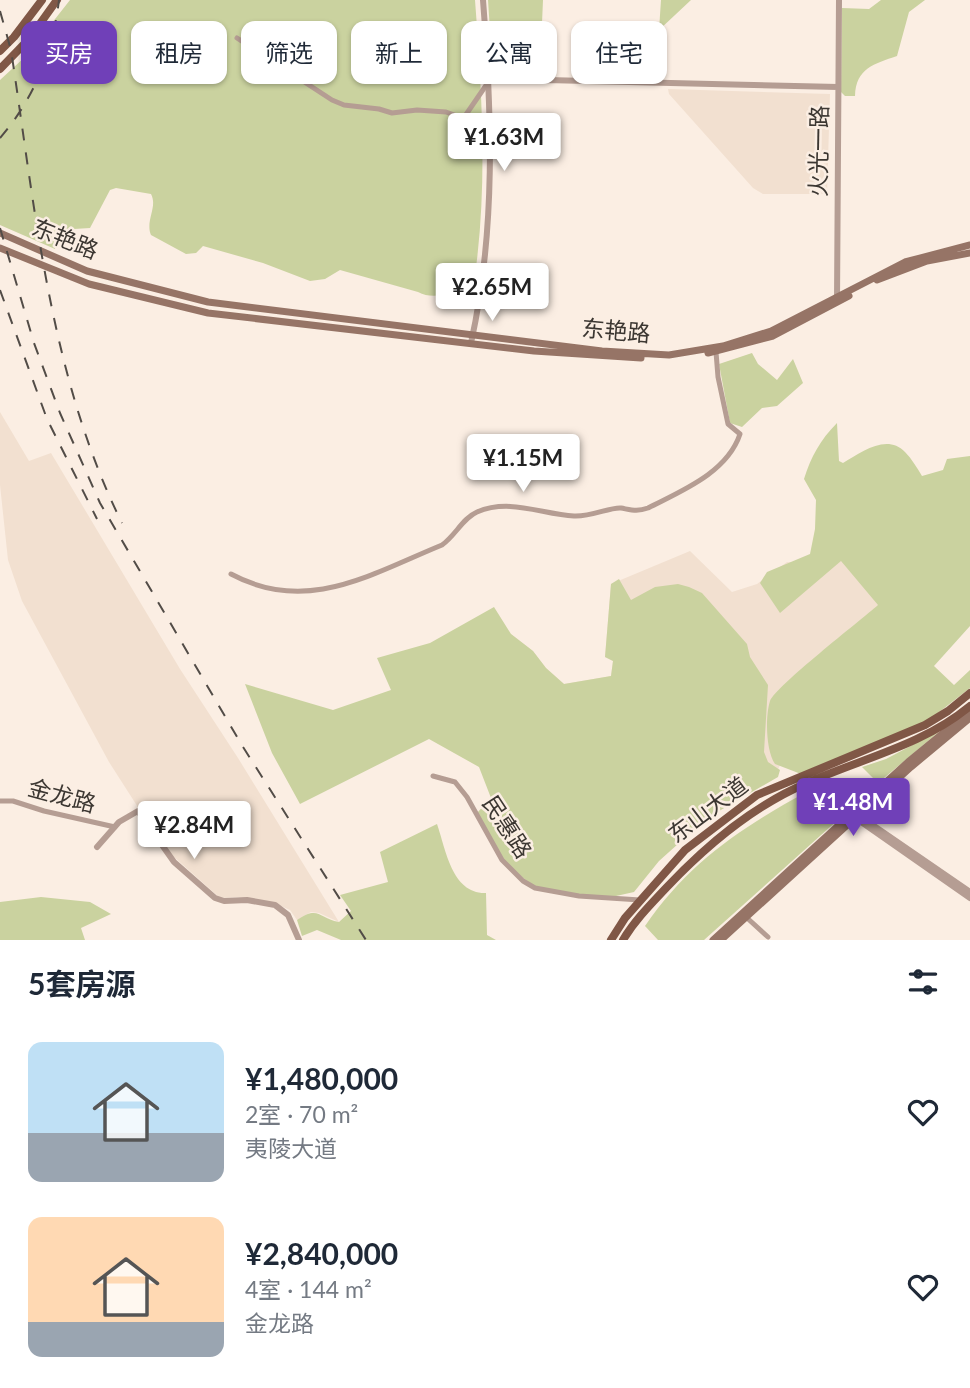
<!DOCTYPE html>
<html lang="zh">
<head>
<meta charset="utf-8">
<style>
	body { margin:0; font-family:Lato,"Noto Sans SC",sans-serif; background:#f2f2f3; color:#1f2937; height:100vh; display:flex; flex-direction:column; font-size:26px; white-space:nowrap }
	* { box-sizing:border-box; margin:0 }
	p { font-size:23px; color:#747a83 }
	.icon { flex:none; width:38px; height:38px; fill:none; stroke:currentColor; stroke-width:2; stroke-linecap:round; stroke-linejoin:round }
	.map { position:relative; height:940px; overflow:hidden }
	.panel { display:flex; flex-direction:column; background:#fff; flex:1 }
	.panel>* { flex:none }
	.hud { position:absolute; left:21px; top:21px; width:929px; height:63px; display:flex; gap:14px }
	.price { position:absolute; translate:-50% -60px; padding:0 16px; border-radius:7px; background:#fff; color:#222; font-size:23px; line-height:46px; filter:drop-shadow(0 2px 4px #0008) }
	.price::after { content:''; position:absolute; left:50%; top:42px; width:21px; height:16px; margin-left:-10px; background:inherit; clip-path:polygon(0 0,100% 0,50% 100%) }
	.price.selected { background:#7040b8; color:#fff }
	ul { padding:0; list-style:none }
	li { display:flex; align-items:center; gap:21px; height:175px; padding:0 28px }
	li span { display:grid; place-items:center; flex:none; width:196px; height:140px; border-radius:14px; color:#555 }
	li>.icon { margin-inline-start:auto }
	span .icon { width:84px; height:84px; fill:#fffc; stroke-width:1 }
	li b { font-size:30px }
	h2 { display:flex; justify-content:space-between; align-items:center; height:84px; padding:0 28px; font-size:30px }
	.tag { padding:0 24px; border-radius:14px; background:#fff; box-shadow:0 2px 5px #0004; font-size:24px; line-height:63px }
	.tag.selected { background:#7040b8; color:#fff }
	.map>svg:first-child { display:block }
	.built { fill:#f2e0d0 }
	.green { fill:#cad29f }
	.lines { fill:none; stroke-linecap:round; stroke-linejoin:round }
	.minor { stroke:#b59d93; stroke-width:5 }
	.tertiary { stroke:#b59d93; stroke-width:6 }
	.secondary { stroke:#967466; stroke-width:7 }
	.primary { stroke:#805746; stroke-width:8 }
	.rail { stroke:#524c47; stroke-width:2; stroke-dasharray:12 12; stroke-linecap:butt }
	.labels { text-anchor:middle; stroke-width:5; stroke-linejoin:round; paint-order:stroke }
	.street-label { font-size:23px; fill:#3c3732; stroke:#fbeee3 }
</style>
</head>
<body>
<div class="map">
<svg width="970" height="940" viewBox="0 0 970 940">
	<rect width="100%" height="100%" fill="#fbeee3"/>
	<!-- built -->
	<path class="built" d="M668 89 830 94 827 194H763L753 188 669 94Z
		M0 412 29 461 51 453 180 669 238 758 339 922 319 913 311 912 297 920 290 910 272 902 238 897 220 898 174 857 141 812 109 762 22 601 8 560 0 485Z
		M690 551 732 592 757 584 787 562 802 563 825 552 900 584 792 737 774 779 695 740 464 655 511 634 533 651 546 668 564 684 611 676 613 661 605 657 611 584Z"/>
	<!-- green -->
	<path class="green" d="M70 0H475C482 93 488 189 474 282 456 290 437 302 418 292L340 270 325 279 310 281 263 263 203 246 196 253 186 254 151 235C145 221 158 207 151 194L116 188 110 190 90 228 58 230 55 249 0 225V80L26 56Z
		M488 0H543L540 69H502L492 62Z
		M661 0H691L659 30Z
		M881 0H925L909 12 897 56C874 64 856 68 855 96H845L841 92 842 8 869 9Z
		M752 353 758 364 777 380 793 359 803 383 777 406 762 408 742 427 730 423 719 364Z
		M837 423 839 461 843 463C861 452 887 433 905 452 912 459 917 468 922 476L943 470 947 459 970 456V626L934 666 954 685 970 670V688L925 723 801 774 775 764C766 751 765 717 770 701 776 686 860 621 878 605L841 561 780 613 760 583 767 572 810 554 815 529 816 500 804 479C811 457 820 440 837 423Z
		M619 579 631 600 655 587 678 584 689 587 702 593 747 644 750 657 768 685 764 752 768 762 780 770 778 777 707 818 659 861 634 892 607 898 535 888 502 860 476 814 491 798 479 767 429 739 300 804 272 753 245 684 333 710 391 690 377 658 430 643 494 607 511 634 533 651 546 668 564 684 611 676 613 661 605 657 611 584Z
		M941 730 878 783 862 767 886 759Z
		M808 791 841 812 840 818 704 940H658L645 926C689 862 741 828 808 791Z
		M437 824C446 850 452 894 486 893L487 935 496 940H341L317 930 302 936 297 920C319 905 318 918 339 922L351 911 340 895 388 882 380 852Z
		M41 897 90 902 111 914 81 928 85 940H0V902Z"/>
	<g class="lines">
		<!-- minor -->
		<path class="minor" d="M237 38 332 100 344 105 379 109 392 113 417 110 446 112 460 117 465 116 489 81
			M231 574C307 615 371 574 442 545 455 536 463 518 477 512 510 498 541 514 574 516 591 517 610 507 621 508 632 510 637 512 648 508 681 491 727 473 740 434L728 424 718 377 716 352
			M433 776 455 782 467 797 502 860 523 881 535 888 579 896 640 900
			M0 801H13L44 811 115 827
			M746 917 768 937"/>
		<!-- tertiary -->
		<path class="tertiary" d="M489 81 546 80 838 87
			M837 301 839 0
			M471 343C496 230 492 115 483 0
			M804 782 970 898
			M813 784 970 892
			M97 847 119 822 138 811 174 862 215 898 224 901 247 900 275 905 288 915 299 940"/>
		<!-- secondary -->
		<path class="secondary" d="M0 233 87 271 208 302 602 351 669 355 723 346 771 331 905 262 970 245
			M0 248 89 284 208 313 534 351 641 358
			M877 280 927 261 970 253
			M708 353 773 336 849 296
			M713 940 908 762 970 711
			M721 940 911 767 970 718"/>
		<!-- primary -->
		<path class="primary" d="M0 51 14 37 42 0
			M0 69 29 39 57 0
			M611 940 625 918 685 850 757 795 925 725 948 711 970 693
			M623 940C635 920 651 904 667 887 708 844 753 806 807 783 863 758 923 745 970 706"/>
		<!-- rail -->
		<path class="rail" d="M0 11 11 50C35 208 50 378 122 523
			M0 138C34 99 53 51 59 0
			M0 228 34 343 60 413 100 503 243 747 366 940
			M0 290 47 419 97 519"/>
	</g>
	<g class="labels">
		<!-- street labels -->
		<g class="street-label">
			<text transform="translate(819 151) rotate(-89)" y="8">火光一路</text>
			<text transform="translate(65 239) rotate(22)" y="8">东艳路</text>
			<text transform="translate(616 331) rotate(5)" y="8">东艳路</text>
			<text transform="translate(62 796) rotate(15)" y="8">金龙路</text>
			<text transform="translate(708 810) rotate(-37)" y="8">东山大道</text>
			<text transform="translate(507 827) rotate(57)" y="8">民惠路</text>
		</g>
	</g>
</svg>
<b class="price" style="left:504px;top:173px">¥1.63M</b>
<b class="price" style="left:492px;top:323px">¥2.65M</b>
<b class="price" style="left:523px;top:494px">¥1.15M</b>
<b class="price selected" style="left:853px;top:838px">¥1.48M</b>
<b class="price" style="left:194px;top:861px">¥2.84M</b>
<div class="hud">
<a class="tag selected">买房</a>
<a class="tag">租房</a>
<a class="tag">筛选</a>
<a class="tag">新上</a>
<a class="tag">公寓</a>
<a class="tag">住宅</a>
</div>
</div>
<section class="panel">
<h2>5套房源<svg class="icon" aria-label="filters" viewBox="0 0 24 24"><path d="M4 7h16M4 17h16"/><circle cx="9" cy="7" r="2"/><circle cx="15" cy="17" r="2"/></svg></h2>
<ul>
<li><span style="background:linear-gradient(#bfe0f5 65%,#9aa5b1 0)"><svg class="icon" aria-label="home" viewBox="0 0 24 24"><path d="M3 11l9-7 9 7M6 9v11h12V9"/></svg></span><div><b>¥1,480,000</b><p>2室 · 70 m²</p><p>夷陵大道</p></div><svg class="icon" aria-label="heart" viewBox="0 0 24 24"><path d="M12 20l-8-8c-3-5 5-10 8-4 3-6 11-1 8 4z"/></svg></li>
<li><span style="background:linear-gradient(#ffd9b3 75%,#9aa5b1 0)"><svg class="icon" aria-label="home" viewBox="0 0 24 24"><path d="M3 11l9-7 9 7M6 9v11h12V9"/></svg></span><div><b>¥2,840,000</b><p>4室 · 144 m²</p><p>金龙路</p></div><svg class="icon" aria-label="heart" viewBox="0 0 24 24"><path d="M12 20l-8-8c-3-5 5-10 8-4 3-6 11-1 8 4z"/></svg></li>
</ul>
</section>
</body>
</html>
